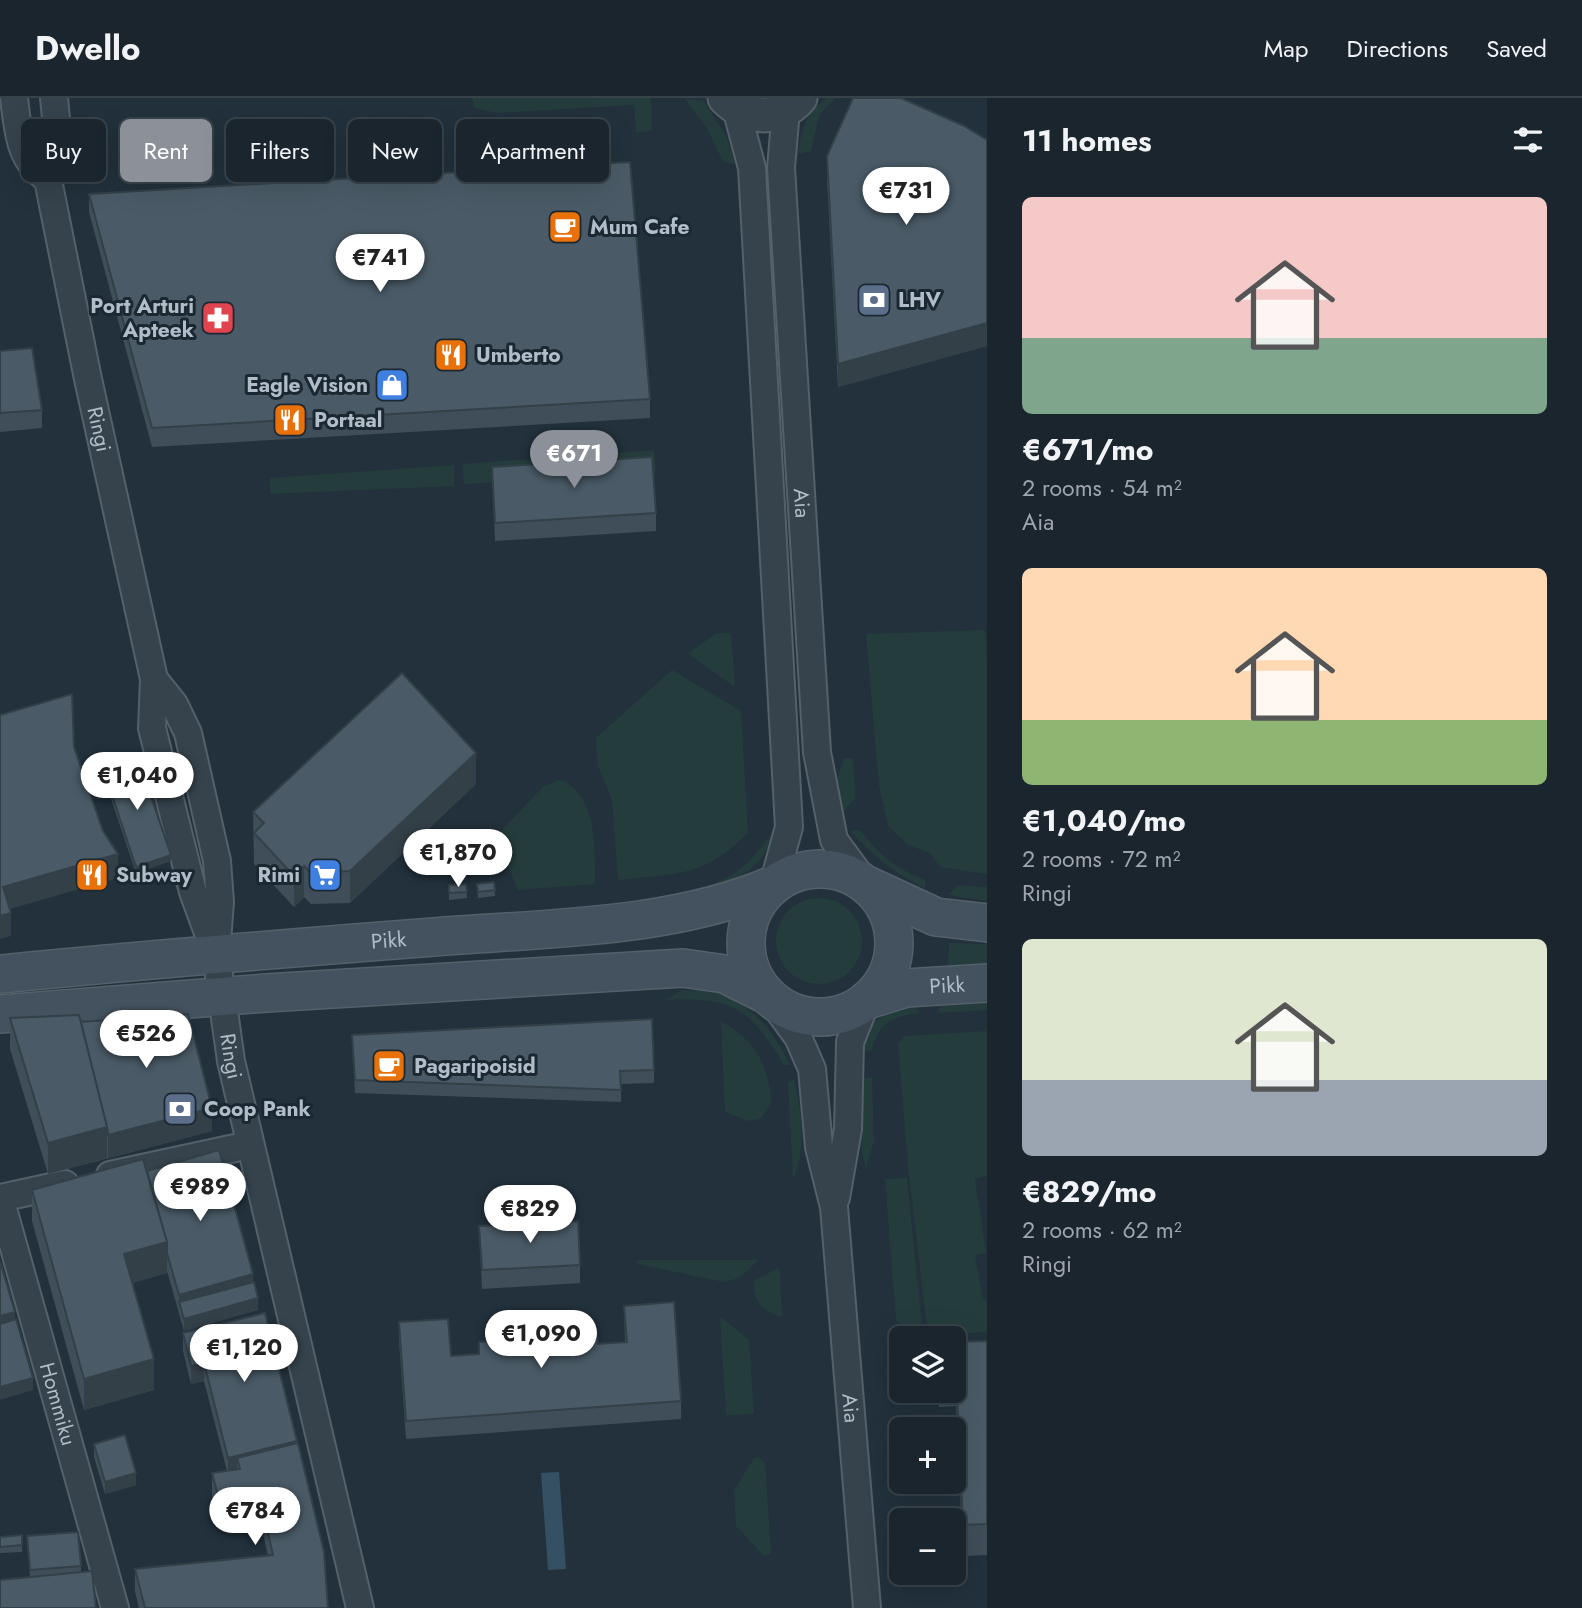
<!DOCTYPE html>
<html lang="en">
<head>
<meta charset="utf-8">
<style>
	body { margin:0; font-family:Jost,sans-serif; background:#273139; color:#f1f3f6; height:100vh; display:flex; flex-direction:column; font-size:26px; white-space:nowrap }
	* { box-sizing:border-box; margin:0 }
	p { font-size:23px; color:#9fa5aa }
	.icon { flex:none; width:38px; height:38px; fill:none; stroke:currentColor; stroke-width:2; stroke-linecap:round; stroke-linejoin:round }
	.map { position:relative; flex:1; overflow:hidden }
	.drawer { display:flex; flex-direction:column; background:#1a252d; width:595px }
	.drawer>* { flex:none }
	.banner { position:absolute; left:21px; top:21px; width:665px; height:63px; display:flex; gap:14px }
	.tools { position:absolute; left:889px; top:1228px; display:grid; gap:14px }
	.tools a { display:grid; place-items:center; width:77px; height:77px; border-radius:10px; background:#1a252d; box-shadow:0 7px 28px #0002,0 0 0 2px #384249; font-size:35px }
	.price { position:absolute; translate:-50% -60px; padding:0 16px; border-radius:24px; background:#fff; color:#222; font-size:23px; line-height:46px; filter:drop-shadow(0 2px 4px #0008) }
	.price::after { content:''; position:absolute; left:50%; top:42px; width:21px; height:16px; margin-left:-10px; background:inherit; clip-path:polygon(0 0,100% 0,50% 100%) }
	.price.on { background:#8c9099; color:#fff }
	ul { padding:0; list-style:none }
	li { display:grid; align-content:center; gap:14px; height:371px; padding:0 35px }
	li span { display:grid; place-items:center; height:217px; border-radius:10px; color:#555 }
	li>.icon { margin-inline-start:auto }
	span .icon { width:126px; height:126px; fill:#fffc; stroke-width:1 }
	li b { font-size:30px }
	h2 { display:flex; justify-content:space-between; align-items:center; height:84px; padding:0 35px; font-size:30px }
	.pill { padding:0 24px; border-radius:10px; background:#1a252d; box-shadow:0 7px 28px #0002,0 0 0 2px #384249; font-size:24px; line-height:63px }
	.pill.on { background:#8c9099; color:#fff }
	header { display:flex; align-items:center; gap:42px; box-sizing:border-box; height:98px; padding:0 35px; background:#1a252d; border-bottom:2px solid #384249 }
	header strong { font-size:33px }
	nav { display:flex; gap:38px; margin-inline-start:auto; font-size:24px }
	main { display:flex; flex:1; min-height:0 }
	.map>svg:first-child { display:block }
	.green { fill:#243d3c }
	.water { fill:#355063 }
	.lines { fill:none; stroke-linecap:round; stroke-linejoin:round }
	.minor-casing { stroke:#54606a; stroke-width:30 }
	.tertiary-casing { stroke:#54606a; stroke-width:37 }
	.secondary-casing { stroke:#54606a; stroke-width:40 }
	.minor { stroke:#36434c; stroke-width:26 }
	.tertiary { stroke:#36434c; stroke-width:33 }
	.secondary { stroke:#44525f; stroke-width:37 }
	.wall { fill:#404e59 }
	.shaded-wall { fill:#344048 }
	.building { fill:#4a5b67; stroke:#344048; stroke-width:2 }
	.labels { text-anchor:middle; stroke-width:6; stroke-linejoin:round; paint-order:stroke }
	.poi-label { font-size:21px; font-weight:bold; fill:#b1bdc8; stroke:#1b2831; text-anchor:start }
	.street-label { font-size:21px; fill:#b1bdc8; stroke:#1b2831 }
</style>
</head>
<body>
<header>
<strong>Dwello</strong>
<nav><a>Map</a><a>Directions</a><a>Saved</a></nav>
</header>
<main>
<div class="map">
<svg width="987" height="1510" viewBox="0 0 987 1510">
	<rect width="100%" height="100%" fill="#22313c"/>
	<!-- green -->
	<path class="green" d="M472 0H651L652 33 636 34 634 7 497 15 474 10Z
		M684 0 704 3 726 38 736 66 723 64 708 32Z
		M826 0H836L819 17 811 53 798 56C801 31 806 16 826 0Z
		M654 352 656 375 464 386 462 366Z
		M454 367V388L270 396V380Z
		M985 532 987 564V776L940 769 930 755 908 747 888 728 879 688 866 536Z
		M716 535H731L735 589 688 556Z
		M672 572 741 613 748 735C702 780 679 775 618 782L612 702 598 668 596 640Z
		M844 660H853L855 700 844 713 840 711 835 687Z
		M559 682C598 694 595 752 595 786L518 792 496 738 544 688Z
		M850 732 861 733C879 757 897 771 925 782V790C894 775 872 758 850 732Z
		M772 741C755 779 728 786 690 794 726 781 744 775 766 742Z
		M957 787 987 789V803L948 797Z
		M776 843a43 43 0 1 1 86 0a43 43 0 1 1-86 0Z
		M949 845 987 846V868L948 870Z
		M682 892C696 893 714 892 727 898 755 910 778 940 790 967H784C749 909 733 899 665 902Z
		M987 898V912L939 915 938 902Z
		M914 906 919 915C892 918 878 926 872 953L862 952C869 919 884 915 914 906Z
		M721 923C755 942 770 968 771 1006L760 1021 748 1023 725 1014Z
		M987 933V1078L975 1081 986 1155 975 1157 983 1202H987V1234L928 1238 908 1068 898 945 904 938Z
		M863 980H872L874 1043 866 1071 861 1050Z
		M794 981C801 1013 807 1052 793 1081L788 985Z
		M907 1080 923 1239 917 1240 896 1222 885 1081Z
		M636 1162H759L739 1180 724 1184 637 1166Z
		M778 1170 780 1174 782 1219C765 1216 749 1199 755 1182Z
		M720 1218 749 1242 754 1316 726 1317Z
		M758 1359 765 1364 771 1455 769 1457H763L736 1428 734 1392 754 1360Z"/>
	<!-- water -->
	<path class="water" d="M559 1374 566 1471 548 1472 541 1375Z"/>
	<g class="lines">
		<defs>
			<g id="minor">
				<path d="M14 0C18 32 19 63 48 81"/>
				<path id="s1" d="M54 0 60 61 48 81 51 97 88 281 154 581 152 630 193 794 214 851"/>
				<path d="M736 10 752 70 789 729 773 787"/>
				<path id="s2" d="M786 12 781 70 817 654 834 742 867 787"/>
				<path id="s3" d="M154 581 174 606 188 635 217 763 220 804 216 856 231 963 360 1510"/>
				<path id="s4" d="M767 897 798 939 812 971 819 1049 834 1109 867 1510"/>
				<path d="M110 1077 249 1047"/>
				<path id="s5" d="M0 1100 115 1510"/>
				<path d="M0 1100 65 1086"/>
				<path d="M836 1100 848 1031 850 944 867 902"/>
			</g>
			<path id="tertiary" d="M725 0C745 21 780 24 800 0"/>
			<g id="secondary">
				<circle cx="820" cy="845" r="74"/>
				<path d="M869 788 936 819 987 825"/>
				<path id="s6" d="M0 876C144 862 289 850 434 839 544 830 671 831 773 787"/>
				<path id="s7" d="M867 902 906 890 987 885"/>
				<path d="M0 916 266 895 683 870 725 876 767 897"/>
			</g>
		</defs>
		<!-- minor casing -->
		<use href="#minor" class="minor-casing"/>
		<!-- tertiary casing -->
		<use href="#tertiary" class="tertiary-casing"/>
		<!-- secondary casing -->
		<use href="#secondary" class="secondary-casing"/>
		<!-- minor -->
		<use href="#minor" class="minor"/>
		<!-- tertiary -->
		<use href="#tertiary" class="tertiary"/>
		<!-- secondary -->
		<use href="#secondary" class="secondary"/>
	</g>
	<!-- wall -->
	<path class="wall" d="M987 42V248L838 289 827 82V58Z
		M89 96 650 301V320L152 349 89 114Z
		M0 253 42 312V330L0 334Z
		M492 369 656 415V433L495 443Z
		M103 670 171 763 136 775 103 677Z
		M476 686 350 805 311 806 304 799 294 809 254 766 253 714Z
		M494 784 495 798 478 800 477 786Z
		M466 786 467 800 449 802V787Z
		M10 920 81 924 212 1033 48 1076 10 951Z
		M352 937 654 972V985L621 986V1004L355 995Z
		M147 1073 253 1184 258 1212 184 1233 167 1173V1175L132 1185 154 1292 84 1312 32 1123V1092Z
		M479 1128 580 1167V1185L482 1191Z
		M624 1208 681 1303V1321L406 1341 399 1243V1224L451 1258 479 1256V1244L598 1246 625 1244Z
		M183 1235 297 1345 328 1510H139L135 1494V1471L268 1458 260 1422 220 1428 212 1398V1375L227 1373 204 1283 191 1286 183 1253Z
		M987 1243V1457L963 1458 956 1308 939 1309 938 1293H954V1244Z
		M94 1346 136 1387 105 1396 94 1359Z
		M22 1437V1454L0 1455V1439Z
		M27 1438 81 1468V1474L30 1479Z"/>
	<!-- shaded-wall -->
	<path class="shaded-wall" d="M987 225V248L838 289V266Z
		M476 655V686L350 805V773Z
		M118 756V780L3 813V789Z
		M171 757V763L136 775V769Z
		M304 768V799L294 809V778Z
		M11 815V838L0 841V818Z
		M212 1010V1033L108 1060V1037Z
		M107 1029V1060L48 1076V1045Z
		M167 1144V1175L124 1187V1156Z
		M253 1176V1195L179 1204V1216V1197Z
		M258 1200V1212L184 1233V1221Z
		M15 1214V1232L0 1237V1218Z
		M154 1261V1292L84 1312V1281Z
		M204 1265V1283L191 1286V1268Z
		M33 1280V1292L0 1302V1289Z
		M297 1343V1361L240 1371 237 1360V1376L228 1378V1360Z
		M136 1375V1387L105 1396V1384Z"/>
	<!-- building -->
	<path class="building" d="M853 0H901L964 28 987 42V225L838 266 827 58Z
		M630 64 650 301 152 330 89 96Z
		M32 250 42 312 0 315V253Z
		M652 359 656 415 495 425 492 369Z
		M402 575 476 655 350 773 311 775 304 768 294 778 254 735 264 725 253 714Z
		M72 596 74 649 103 733 118 756 3 789 11 815 0 818V617Z
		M137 658 171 757 136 769 103 670Z
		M494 784 495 792 478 794 477 786Z
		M466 786 467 794 449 795V787Z
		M188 916 212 1010 108 1037 107 1029 81 924Z
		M79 917 107 1029 48 1045 10 920Z
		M652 921 654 972 620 973 621 992 355 982 352 937Z
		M219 1052 253 1176 179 1197 167 1155V1144L147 1073Z
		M143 1061 167 1144 124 1156 154 1261 84 1281 32 1092Z
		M578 1123 580 1167 482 1172 479 1128Z
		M0 1163 15 1214 0 1218Z
		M254 1184 258 1200 184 1221 179 1204Z
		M674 1204 681 1303 406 1323 399 1224 448 1221 451 1258 479 1256V1244L597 1235 598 1246 627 1244 624 1208Z
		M265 1215 297 1343 228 1360 204 1265 191 1268 183 1235Z
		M16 1221 33 1280 0 1289V1226Z
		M987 1243V1426L963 1427 956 1277H954V1244Z
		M125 1337 136 1375 105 1384 94 1346Z
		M298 1345 324 1454 328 1510H145L135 1471 273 1457 260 1399 220 1405 212 1375 240 1371 237 1360Z
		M78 1434 81 1468 30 1472 27 1438Z
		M22 1437V1447L0 1449V1439Z
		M92 1473 96 1510H0V1482Z"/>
	<!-- icons -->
	<defs>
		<symbol id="cafe-square" viewBox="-11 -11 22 22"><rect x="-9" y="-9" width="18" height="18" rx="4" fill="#e8710a" stroke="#1b2831"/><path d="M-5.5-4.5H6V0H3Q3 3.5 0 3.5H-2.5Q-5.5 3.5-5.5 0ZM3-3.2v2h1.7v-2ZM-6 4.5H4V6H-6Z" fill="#fff"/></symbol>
		<symbol id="bank-square" viewBox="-11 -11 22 22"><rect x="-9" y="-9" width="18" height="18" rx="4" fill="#5c6f8a" stroke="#1b2831"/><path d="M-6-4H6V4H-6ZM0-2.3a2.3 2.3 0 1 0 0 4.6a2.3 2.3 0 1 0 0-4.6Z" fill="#fff"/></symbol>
		<symbol id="pharmacy-square" viewBox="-11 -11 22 22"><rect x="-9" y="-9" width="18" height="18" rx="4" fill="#e0444e" stroke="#1b2831"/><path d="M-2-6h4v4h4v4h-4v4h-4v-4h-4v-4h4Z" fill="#fff"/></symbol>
		<symbol id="restaurant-square" viewBox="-11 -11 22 22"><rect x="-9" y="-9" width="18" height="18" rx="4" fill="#e8710a" stroke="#1b2831"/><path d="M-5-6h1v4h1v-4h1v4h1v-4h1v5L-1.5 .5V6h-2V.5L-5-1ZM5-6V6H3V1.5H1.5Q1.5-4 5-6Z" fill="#fff"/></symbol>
		<symbol id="shop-square" viewBox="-11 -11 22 22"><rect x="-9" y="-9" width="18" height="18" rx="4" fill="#3f7fe0" stroke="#1b2831"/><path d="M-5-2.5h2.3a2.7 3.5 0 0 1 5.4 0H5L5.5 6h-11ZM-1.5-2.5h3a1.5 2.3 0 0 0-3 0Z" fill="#fff"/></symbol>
		<symbol id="supermarket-square" viewBox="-11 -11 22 22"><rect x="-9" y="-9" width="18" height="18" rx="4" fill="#3f7fe0" stroke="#1b2831"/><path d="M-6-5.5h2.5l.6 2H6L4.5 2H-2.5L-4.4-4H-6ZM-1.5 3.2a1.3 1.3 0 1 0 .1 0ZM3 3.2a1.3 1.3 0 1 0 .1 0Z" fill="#fff"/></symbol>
	</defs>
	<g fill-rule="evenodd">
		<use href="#cafe-square" x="546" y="110" width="38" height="38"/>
		<use href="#bank-square" x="855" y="183" width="38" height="38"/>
		<use href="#pharmacy-square" x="199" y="201" width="38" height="38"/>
		<use href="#restaurant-square" x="432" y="238" width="38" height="38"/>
		<use href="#shop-square" x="373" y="268" width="38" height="38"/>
		<use href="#restaurant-square" x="271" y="303" width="38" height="38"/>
		<use href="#restaurant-square" x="73" y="758" width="38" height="38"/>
		<use href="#supermarket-square" x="306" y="758" width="38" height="38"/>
		<use href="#cafe-square" x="370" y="949" width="38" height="38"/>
		<use href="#bank-square" x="161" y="992" width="38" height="38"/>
	</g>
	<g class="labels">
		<!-- poi labels -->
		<g class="poi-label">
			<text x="590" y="136">Mum Cafe</text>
			<text x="898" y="209">LHV</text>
			<text x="194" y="215" text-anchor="end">Port Arturi<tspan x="194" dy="24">Apteek</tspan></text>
			<text x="476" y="264">Umberto</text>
			<text x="368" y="294" text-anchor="end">Eagle Vision</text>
			<text x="314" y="329">Portaal</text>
			<text x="116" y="784">Subway</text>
			<text x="300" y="784" text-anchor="end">Rimi</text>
			<text x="414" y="975">Pagaripoisid</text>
			<text x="204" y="1018">Coop Pank</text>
		</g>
		<!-- street labels -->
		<g class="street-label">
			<text dy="7" stroke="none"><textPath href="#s1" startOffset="340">Ringi</textPath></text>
			<text dy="7" stroke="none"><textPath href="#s2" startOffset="394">Aia</textPath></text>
			<text dy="7" stroke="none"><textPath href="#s6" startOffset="390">Pikk</textPath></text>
			<text dy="7" stroke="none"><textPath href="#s7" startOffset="82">Pikk</textPath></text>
			<text dy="7" stroke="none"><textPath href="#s3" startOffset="392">Ringi</textPath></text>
			<text dy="7" stroke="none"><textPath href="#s5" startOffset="214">Hommiku</textPath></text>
			<text dy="7" stroke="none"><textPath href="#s4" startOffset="429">Aia</textPath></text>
		</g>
	</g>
</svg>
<div class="tools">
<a><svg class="icon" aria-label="layers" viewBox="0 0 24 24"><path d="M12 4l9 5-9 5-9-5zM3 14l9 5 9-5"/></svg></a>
<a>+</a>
<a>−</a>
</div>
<b class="price" style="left:906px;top:129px">€731</b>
<b class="price" style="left:380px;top:196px">€741</b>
<b class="price on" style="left:574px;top:392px">€671</b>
<b class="price" style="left:137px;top:714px">€1,040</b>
<b class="price" style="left:458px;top:791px">€1,870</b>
<b class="price" style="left:146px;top:972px">€526</b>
<b class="price" style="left:200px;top:1125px">€989</b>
<b class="price" style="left:530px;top:1147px">€829</b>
<b class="price" style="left:541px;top:1272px">€1,090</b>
<b class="price" style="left:244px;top:1286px">€1,120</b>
<b class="price" style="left:255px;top:1449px">€784</b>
<div class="banner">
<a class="pill">Buy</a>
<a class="pill on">Rent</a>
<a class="pill">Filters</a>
<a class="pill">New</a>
<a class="pill">Apartment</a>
</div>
</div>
<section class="drawer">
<h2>11 homes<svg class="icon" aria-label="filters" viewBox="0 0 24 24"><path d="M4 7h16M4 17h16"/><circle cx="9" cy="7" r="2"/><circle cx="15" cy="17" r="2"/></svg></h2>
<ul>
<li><span style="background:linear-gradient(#f6c9c9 65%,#7fa58c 0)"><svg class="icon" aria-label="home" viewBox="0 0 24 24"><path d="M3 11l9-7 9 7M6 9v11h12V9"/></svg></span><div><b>€671/mo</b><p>2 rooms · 54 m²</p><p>Aia</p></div></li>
<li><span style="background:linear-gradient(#ffd9b3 70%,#8fb573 0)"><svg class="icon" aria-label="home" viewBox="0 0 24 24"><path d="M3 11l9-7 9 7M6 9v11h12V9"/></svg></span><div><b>€1,040/mo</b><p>2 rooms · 72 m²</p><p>Ringi</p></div></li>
<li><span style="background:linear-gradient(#dfe7d0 65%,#9aa5b1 0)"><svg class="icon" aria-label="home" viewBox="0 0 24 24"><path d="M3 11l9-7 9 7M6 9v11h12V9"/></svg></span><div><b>€829/mo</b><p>2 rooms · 62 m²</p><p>Ringi</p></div></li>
</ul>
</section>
</main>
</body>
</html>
